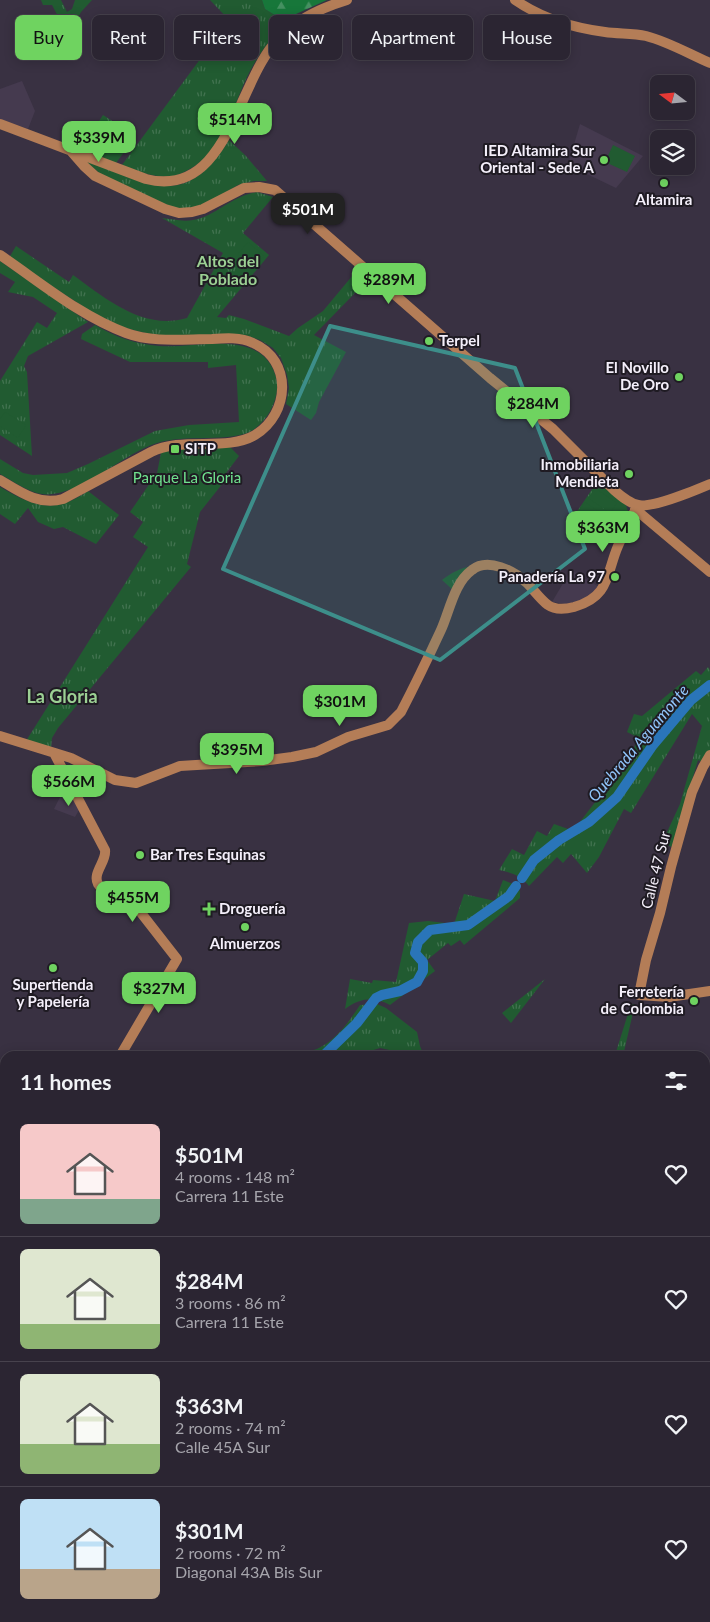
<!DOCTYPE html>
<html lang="en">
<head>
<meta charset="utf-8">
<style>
	body { margin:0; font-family:Lato,sans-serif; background:#332d3a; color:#f1f3f6; height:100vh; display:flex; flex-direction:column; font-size:19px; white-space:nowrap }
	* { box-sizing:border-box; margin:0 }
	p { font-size:16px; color:#a6a5ac }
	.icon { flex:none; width:28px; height:28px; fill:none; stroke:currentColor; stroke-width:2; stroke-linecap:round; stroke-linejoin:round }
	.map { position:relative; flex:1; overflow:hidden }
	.drawer { position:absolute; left:0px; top:1051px; width:710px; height:571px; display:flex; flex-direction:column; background:#2b2532; border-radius:15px 15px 0 0; box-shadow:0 2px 12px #0003,0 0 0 1px #47424d }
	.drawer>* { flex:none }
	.banner { position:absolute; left:15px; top:15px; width:680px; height:45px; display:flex; gap:10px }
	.needle { width:32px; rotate:286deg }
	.buttons { position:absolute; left:650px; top:75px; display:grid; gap:10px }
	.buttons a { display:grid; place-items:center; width:45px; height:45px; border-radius:8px; background:#2b2532; box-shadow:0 2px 12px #0003,0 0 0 1px #47424d; font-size:25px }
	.price { position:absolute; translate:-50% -42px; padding:0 11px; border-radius:10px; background:#6fd360; color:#111; font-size:16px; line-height:32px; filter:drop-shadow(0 1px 2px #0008) }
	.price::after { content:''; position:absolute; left:50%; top:30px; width:15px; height:11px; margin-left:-8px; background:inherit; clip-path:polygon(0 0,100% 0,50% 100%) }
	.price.current { background:#222; color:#fff }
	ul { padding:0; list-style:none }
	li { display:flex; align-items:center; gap:15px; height:125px; padding:0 20px }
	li+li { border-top:1px solid #47424d }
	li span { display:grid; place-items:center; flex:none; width:140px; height:100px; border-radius:8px; color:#555 }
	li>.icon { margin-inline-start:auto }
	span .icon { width:60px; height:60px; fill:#fffc; stroke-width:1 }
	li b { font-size:21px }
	h2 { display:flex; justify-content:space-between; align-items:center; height:60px; padding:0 20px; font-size:21px }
	.tag { padding:0 18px; border-radius:8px; background:#2b2532; box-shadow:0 2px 12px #0003,0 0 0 1px #47424d; font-size:18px; line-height:45px }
	.tag.current { background:#6fd360; color:#111 }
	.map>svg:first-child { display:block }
	.built { fill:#453a4f }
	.grass { fill:url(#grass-tufts) }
	.forest { fill:url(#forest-firs) }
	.pitch { fill:#215b31 }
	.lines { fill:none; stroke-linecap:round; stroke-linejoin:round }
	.stream { stroke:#2a75b9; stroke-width:2 }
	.river { stroke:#2a75b9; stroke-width:10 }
	.secondary { stroke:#b47d57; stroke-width:10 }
	.marked { fill:#3d8e8a; fill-opacity:0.2; stroke:#3d8e8a; stroke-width:4; stroke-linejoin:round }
	.poi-dot { fill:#6fd360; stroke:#1f1b23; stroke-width:2 }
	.labels { text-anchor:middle; stroke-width:4; stroke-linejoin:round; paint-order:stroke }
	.poi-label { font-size:15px; font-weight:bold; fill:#f4effa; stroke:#1f1b23; text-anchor:end }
	.park-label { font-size:15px; fill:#71e38f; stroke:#1f1b23 }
	.street-label { font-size:15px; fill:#f4effa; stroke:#1f1b23 }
	.neighbourhood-label { font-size:16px; font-weight:bold; fill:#9cd194; stroke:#1f1b23 }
	.water-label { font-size:16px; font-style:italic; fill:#90c5fb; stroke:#1f1b23 }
	.quarter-label { font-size:18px; font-weight:bold; fill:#9cd194; stroke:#1f1b23 }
</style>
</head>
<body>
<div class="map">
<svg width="710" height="1622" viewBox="0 0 710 1622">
	<defs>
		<pattern id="grass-tufts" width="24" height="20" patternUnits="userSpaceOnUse" patternTransform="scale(1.25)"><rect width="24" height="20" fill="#215b31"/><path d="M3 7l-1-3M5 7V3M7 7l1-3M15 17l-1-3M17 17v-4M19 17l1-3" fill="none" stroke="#427350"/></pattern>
		<pattern id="forest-firs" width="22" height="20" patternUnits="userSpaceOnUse" patternTransform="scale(1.25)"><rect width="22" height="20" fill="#17773a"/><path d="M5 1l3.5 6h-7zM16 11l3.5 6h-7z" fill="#459161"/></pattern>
	</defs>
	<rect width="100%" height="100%" fill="#393142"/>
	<!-- built -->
	<path class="built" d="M22 81 35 111 28 129 0 119V89Z
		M580 124 643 156 616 188 568 165Z
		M571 570 599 587 591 595 575 603 565 604 552 602Z
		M66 785 79 810 75 817 54 809Z
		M705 1222 710 1224V1283L705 1289Z"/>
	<!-- grass -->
	<path class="grass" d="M41 0H61L67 12 72 9 75 0H92L81 12 60 53 52 39 55 31 61 22 52 5H43Z
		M210 0H262L265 9 286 22C272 37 260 52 250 71 232 105 225 151 188 170 184 172 178 175 174 176 156 179 137 171 122 165L229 20Z
		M103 115 136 136 116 163 80 150Z
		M229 140 246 156 267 181H254L238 185 202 207 178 210 102 175 80 157 148 184C189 193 208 172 229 140Z
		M257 192 273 197 243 233 269 255 217 317 226 318 229 315 244 319 289 336 298 328 323 311 358 269 365 276 354 294 314 335 346 352 319 402 316 413 311 420 286 404 289 388 287 375 281 358 273 348 260 340 245 335H155L137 331 115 325 93 313 9 258 16 246 69 282 73 275C106 299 144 331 187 318L223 253 162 218C171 219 183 222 193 220 216 216 231 196 257 192Z
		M0 261 88 322 28 356 24 366 27 372 32 456 0 435V381L37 322 47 328 57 313 33 297 8 292 15 282 0 273Z
		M95 325C115 337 136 344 159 346 196 349 262 327 276 377 281 396 269 419 253 430 233 443 183 434 157 443 122 454 89 490 52 494 34 497 15 482 0 474V459L23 473 33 475 67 473 88 464 155 431 189 425 239 422 236 365 208 368V362H130L81 339 82 334Z
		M228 445 239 456 220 481 223 483 200 512 187 564 191 567 58 728 52 738 51 748 26 741 148 547 133 537 143 522 130 512 157 473 161 453 166 450Z
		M597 482 626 505 628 512 616 541 576 513Z
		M0 487C33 506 54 515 88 491L119 515 96 544 63 527 54 529 38 522 28 508 15 524 0 514Z
		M472 566 453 590 442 580C451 573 460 568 472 566Z
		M708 667 710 670V750L702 762 698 760 672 847 662 843 680 804 702 726 692 714 631 813 624 809 599 857 587 873 571 854 563 863 557 857 529 886C521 875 512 873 499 870L512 849 524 855 537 831 547 836 554 824 571 830 576 827 633 753 637 737 627 732 634 714 642 716 696 671 701 675Z
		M503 880 518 886 520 892V898L464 945 460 940 451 946 448 943 427 960 435 971 390 1005C374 996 360 998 345 1009L350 979 372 983 373 980 396 982 409 923 428 921 454 924 464 894 495 901Z
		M545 979 511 1023 502 1013Z
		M377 1004 386 1008 417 1032 420 1046 424 1056H405L399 1052 380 1048 364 1053 360 1056H284C291 1052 302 1054 311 1051 333 1045 348 1023 360 1005Z
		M631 1004H635L623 1056H616V1052Z
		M705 1141 710 1142V1225L705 1223Z
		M705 1315H710V1377L705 1376Z
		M705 1390H710V1428L705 1430Z
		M3 1411 5 1413V1461L1 1488H0V1419Z
		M710 1528V1622H59L58 1619 61 1618H705V1529Z"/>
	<!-- forest -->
	<path class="forest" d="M262 0H327L296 14 286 22 265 9Z"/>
	<!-- pitch -->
	<path class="pitch" d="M105 121 123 132 116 142 98 131Z
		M613 145 635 156 627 172 605 162Z
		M248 242 264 256 254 269 238 254Z
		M5 412 26 425 18 438 0 426V419Z
		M595 488 617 503 610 513 588 498Z
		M585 502 607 517 600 527 578 512Z"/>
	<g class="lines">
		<!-- stream -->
		<path class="stream" d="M705 1401 710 1397
			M127 1622 131 1618"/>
		<!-- river -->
		<path class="river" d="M522 878 534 860 559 840 589 822 617 797 653 745 691 700 710 685
			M323 1056 357 1023 376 998 382 995 400 991 417 982 423 971V962L415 953 418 942 430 930 468 925 509 896 516 886
			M0 1459 5 1423"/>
		<!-- secondary -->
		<path class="secondary" d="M515 0C541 18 573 28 605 32 618 34 633 33 646 36 669 42 689 54 710 63
			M0 124 146 179C225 199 236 90 273 45 293 21 318 9 347 0
			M70 150 84 166 95 176 165 209 179 213 192 212 203 209 244 188 259 187 275 190 490 378 553 429 614 490C621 496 629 503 638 505 652 508 696 490 710 484
			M0 255C40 282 80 316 126 333 153 343 184 339 212 339 226 338 240 337 253 343 293 360 290 414 255 435 226 452 183 436 151 452L63 499C39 506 20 492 0 480
			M635 509 710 572
			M0 736 71 758 115 780 136 783 180 766 262 761 292 757 316 752 348 737 388 725 401 712C415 685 428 658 441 630 450 610 454 583 472 570 488 557 514 571 527 583 534 590 540 599 548 605 555 610 566 609 574 607 610 597 606 574 618 546 624 532 631 518 638 505
			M54 753 105 850C107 861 92 873 98 884 104 894 122 893 131 900L177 959 120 1056
			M710 755 703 767 692 792 671 867 660 913 646 960 639 995 669 997 710 991
			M0 1129 5 1132
			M0 1262 5 1253"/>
	</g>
	<!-- marked area -->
	<path class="marked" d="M330 326 515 368 585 549 440 660 223 569Z"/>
	<!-- markers -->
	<g class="poi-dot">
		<circle cx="604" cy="160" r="5"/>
		<circle cx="664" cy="183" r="5"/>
		<circle cx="429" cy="341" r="5"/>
		<circle cx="679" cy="377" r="5"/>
		<rect x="170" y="444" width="10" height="10" rx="2.5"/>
		<circle cx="629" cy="474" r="5"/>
		<circle cx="615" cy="577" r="5"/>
		<circle cx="140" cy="855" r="5"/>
		<path d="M206.5 901.5h5v5h5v5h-5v5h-5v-5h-5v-5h5z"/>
		<circle cx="245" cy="927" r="5"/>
		<circle cx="53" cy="968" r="5"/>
		<circle cx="694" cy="1001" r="5"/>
	</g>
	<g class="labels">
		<!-- poi labels -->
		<g class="poi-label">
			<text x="594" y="156">IED Altamira Sur<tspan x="594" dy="17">Oriental - Sede A</tspan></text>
			<text x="664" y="205" text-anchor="middle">Altamira</text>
			<text x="439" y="346" text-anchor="start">Terpel</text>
			<text x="669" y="373">El Novillo<tspan x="669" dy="17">De Oro</tspan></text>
			<text x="185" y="454" text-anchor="start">SITP</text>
			<text x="619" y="470">Inmobiliaria<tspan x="619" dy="17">Mendieta</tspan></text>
			<text x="605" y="582">Panadería La 97</text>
			<text x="150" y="860" text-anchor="start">Bar Tres Esquinas</text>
			<text x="219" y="914" text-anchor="start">Droguería</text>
			<text x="245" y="949" text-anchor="middle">Almuerzos</text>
			<text x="53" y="990" text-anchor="middle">Supertienda<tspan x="53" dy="17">y Papelería</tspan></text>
			<text x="684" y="997">Ferretería<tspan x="684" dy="17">de Colombia</tspan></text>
		</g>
		<!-- park labels -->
		<g class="park-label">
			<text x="187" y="483">Parque La Gloria</text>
		</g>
		<!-- street labels -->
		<g class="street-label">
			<text transform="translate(656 870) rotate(-76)" y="5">Calle 47 Sur</text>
		</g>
		<!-- neighbourhood labels -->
		<g class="neighbourhood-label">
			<text x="228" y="267">Altos del<tspan x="228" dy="18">Poblado</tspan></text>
		</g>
		<!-- water labels -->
		<g class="water-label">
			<text transform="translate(638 743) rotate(-50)" y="6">Quebrada Aguamonte</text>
		</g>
		<!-- quarter labels -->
		<g class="quarter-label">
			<text x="62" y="703">La Gloria</text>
		</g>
	</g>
</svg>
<div class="buttons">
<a><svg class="needle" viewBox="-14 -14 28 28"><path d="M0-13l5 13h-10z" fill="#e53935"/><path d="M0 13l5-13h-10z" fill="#a6a5ac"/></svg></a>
<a><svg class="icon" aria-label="layers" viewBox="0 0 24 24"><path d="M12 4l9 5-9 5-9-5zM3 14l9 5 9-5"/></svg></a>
</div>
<b class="price" style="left:235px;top:145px">$514M</b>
<b class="price" style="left:99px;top:163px">$339M</b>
<b class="price current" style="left:308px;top:235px">$501M</b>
<b class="price" style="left:389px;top:305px">$289M</b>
<b class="price" style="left:533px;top:429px">$284M</b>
<b class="price" style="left:603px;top:553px">$363M</b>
<b class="price" style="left:340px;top:727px">$301M</b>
<b class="price" style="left:237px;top:775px">$395M</b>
<b class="price" style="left:69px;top:807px">$566M</b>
<b class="price" style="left:133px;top:923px">$455M</b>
<b class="price" style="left:159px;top:1014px">$327M</b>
<div class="banner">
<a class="tag current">Buy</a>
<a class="tag">Rent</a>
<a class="tag">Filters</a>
<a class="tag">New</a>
<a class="tag">Apartment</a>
<a class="tag">House</a>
</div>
<section class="drawer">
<h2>11 homes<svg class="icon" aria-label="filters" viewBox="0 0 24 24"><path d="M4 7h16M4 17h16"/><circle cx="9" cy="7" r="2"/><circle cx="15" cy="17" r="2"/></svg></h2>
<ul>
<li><span style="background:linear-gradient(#f6c9c9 75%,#7fa58c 0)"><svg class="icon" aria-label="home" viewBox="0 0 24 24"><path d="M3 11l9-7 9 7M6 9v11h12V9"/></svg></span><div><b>$501M</b><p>4 rooms · 148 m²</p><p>Carrera 11 Este</p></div><svg class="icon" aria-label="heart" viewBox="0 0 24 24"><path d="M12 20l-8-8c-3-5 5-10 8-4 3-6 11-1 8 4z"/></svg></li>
<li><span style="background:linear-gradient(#dfe7d0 75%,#8fb573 0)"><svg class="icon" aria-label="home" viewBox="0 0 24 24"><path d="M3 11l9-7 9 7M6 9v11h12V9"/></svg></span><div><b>$284M</b><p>3 rooms · 86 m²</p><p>Carrera 11 Este</p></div><svg class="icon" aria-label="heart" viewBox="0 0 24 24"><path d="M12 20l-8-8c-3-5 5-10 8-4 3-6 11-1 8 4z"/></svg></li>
<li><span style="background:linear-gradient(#dfe7d0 70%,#8fb573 0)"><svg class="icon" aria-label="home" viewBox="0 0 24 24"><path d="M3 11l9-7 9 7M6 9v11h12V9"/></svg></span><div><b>$363M</b><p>2 rooms · 74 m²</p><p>Calle 45A Sur</p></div><svg class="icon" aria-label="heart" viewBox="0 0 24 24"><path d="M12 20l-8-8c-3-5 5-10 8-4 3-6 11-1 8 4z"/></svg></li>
<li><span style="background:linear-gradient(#bfe0f5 70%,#b9a48a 0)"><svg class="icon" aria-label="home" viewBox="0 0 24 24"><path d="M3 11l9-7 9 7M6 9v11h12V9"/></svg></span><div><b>$301M</b><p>2 rooms · 72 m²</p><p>Diagonal 43A Bis Sur</p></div><svg class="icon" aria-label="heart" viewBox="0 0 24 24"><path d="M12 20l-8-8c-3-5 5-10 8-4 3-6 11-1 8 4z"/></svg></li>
</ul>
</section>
</div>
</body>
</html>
